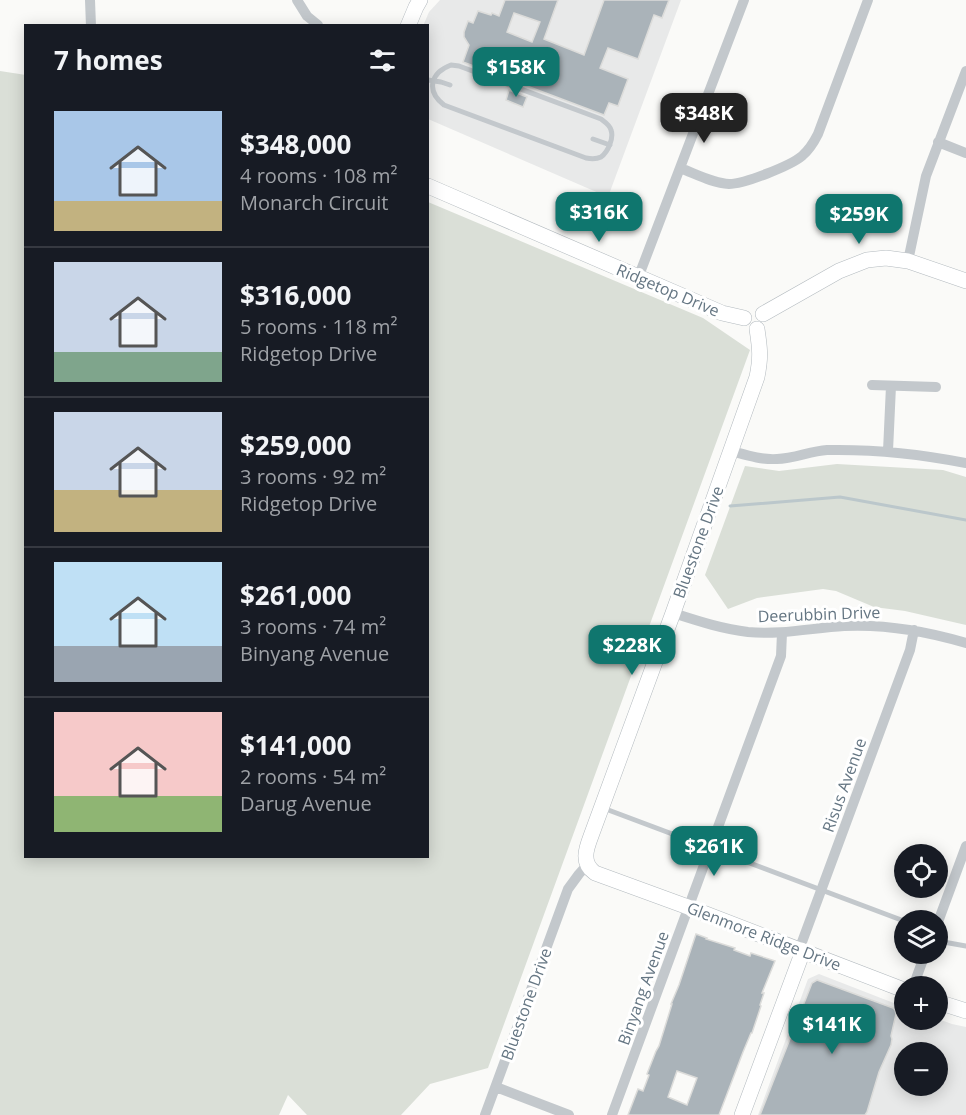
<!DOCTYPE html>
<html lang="en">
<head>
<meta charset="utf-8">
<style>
	body { margin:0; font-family:"Open Sans",sans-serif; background:#20242c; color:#f1f3f6; height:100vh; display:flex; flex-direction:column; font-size:22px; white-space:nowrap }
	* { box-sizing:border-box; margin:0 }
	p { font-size:20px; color:#9ea1a6 }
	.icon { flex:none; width:33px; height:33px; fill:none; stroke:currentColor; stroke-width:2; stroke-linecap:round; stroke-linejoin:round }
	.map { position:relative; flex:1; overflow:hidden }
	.drawer { position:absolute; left:24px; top:24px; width:405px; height:834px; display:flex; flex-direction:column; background:#171b24; border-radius:0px; box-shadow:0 3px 15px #0003 }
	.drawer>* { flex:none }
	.controls { position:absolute; left:894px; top:844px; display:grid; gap:12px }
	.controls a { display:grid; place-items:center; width:54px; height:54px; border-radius:50%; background:#171b24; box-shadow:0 3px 15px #0003; font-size:30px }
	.price { position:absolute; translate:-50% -51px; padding:0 14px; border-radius:12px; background:#0f766e; color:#fff; font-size:20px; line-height:39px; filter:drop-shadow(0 2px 3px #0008) }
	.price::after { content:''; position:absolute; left:50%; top:36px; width:18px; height:14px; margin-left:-9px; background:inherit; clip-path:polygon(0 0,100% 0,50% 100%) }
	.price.active { background:#222; color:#fff }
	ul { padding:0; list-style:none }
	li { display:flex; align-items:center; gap:18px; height:150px; padding:0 30px }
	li+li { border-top:2px solid #363941 }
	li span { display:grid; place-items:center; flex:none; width:168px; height:120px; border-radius:0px; color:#555 }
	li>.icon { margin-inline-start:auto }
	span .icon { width:72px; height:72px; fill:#fffc; stroke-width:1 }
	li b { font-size:26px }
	h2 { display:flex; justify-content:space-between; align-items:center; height:72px; padding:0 30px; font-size:26px }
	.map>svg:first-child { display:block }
	.built { fill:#e8e9e9; fill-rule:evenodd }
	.green { fill:#dadfd7 }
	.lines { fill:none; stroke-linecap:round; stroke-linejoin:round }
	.stream { stroke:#bbc7cb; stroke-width:3 }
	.building { fill:#aab3b9; stroke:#dcdcda; stroke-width:1.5; fill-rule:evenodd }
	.secondary-casing { stroke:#b3babf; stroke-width:16 }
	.lane { stroke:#c3c8cc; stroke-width:5 }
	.street { stroke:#c3c8cc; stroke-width:10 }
	.secondary { stroke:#fff; stroke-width:15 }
	.labels { text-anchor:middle; stroke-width:6; stroke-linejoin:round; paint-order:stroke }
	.street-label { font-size:16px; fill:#657683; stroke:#fff }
</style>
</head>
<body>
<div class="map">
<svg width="966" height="1115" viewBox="0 0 966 1115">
	<rect width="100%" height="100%" fill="#fafaf8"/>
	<!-- built -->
	<path class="built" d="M440 0H681L608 197 428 119V26H423L429 12Z
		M819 974 904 1007V1020H938V1019L952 1024 966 1027V1115H758L808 979ZM904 1053H938V1086H904Z"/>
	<!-- green -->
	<path class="green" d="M0 71 26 75V856H428V202L703 318 750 350 488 1068 430 1084 401 1115H307L288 1095 279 1115H0Z
		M837 464 943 470 966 477V625L905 611 874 607 836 591 823 589 757 598 728 609 705 575 745 466 779 471Z"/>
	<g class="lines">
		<!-- stream -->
		<path class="stream" d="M730 506 840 497 966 520"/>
	</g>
	<!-- building -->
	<path class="building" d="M505 0H558L544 39 584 55 604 0H669L662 18 654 15 638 59 608 48 600 68 628 79 618 106 609 103 604 115 463 62 469 45 464 37V32L468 21 473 23 478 11 491 15 492 13 499 16ZM514 13 540 22 532 42 507 32Z
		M509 90 527 97 523 107 506 100Z
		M696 934 707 938 706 939 735 948 734 950 750 956 751 953 775 961 762 993H764L760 1005 761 1006 752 1033H751L743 1052 719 1115H628L638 1089 643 1091 649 1075 647 1074 656 1051 659 1046 672 1004H671L679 985ZM677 1071 697 1078 687 1105 668 1097Z
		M817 980 893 1008 895 1010 896 1014 891 1036 892 1039 891 1045 879 1072 867 1112 865 1115H760L812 983Z"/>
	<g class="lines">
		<defs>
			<path id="secondary" d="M408 26 416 7 420 0
				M428 186 722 313 744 318
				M763 314 839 271 867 260 886 258 908 261 966 281
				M757 329C760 349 761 357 757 377L673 613 591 836C586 849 581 863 595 873L688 907 904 990
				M938 1002 966 1011
				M742 1115 800 959 801 950"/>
		</defs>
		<!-- secondary casing -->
		<use href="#secondary" class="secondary-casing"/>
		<!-- lane -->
		<path class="lane" d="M451 65 459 66 601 119C605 122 610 125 611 130 614 138 608 152 601 157 597 159 591 159 586 158L444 105C426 91 430 73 451 65Z
			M428 80 441 82 450 85
			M593 139 610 145
			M603 808 904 921
			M938 941 966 946"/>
		<!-- street -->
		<path class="street" d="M90 0 91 26
			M297 0 307 16 318 25
			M938 142 966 153
			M680 168C696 174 712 183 729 184 744 184 790 166 802 156 809 150 814 142 818 134L868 0
			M908 261 926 176 966 71
			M638 278 744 0
			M872 385 936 387
			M731 451C746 455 761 460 777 459 794 459 810 451 827 450 874 449 920 454 966 463
			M888 451 891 386
			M673 613C698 621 722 629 748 632 781 635 812 628 844 626 886 624 926 631 966 643
			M938 922 966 846
			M801 950 802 942 910 650 914 630
			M913 987 925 954
			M496 1087 569 1115
			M485 1115 568 889 579 874 587 865
			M612 1115 781 656 782 633"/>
		<!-- secondary -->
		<use href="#secondary" class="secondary"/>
	</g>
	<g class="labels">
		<!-- street labels -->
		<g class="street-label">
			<text transform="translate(668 290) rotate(23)" y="6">Ridgetop Drive</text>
			<text transform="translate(698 542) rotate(-70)" y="6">Bluestone Drive</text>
			<text transform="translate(819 614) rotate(-2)" y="6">Deerubbin Drive</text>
			<text transform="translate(844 785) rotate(-70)" y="6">Risus Avenue</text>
			<text transform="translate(764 936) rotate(21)" y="6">Glenmore Ridge Drive</text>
			<text transform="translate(643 988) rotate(-70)" y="6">Binyang Avenue</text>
			<text transform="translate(526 1004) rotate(-70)" y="6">Bluestone Drive</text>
		</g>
	</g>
</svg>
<div class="controls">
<a><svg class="icon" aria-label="locate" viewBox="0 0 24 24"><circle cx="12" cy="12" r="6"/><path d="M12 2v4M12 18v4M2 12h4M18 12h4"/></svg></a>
<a><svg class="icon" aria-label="layers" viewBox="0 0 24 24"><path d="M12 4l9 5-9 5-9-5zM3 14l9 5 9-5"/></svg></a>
<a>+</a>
<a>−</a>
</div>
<b class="price" style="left:516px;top:98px">$158K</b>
<b class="price active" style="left:704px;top:144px">$348K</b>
<b class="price" style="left:599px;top:243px">$316K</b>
<b class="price" style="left:859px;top:245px">$259K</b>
<b class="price" style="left:632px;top:676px">$228K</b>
<b class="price" style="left:714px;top:877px">$261K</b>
<b class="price" style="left:832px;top:1055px">$141K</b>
<section class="drawer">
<h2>7 homes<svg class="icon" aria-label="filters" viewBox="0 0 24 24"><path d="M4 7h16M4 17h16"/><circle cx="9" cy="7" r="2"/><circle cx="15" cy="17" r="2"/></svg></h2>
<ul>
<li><span style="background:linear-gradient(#a9c7e8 75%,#c2b280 0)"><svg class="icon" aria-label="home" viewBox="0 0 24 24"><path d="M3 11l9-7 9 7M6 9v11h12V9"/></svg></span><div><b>$348,000</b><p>4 rooms · 108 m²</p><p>Monarch Circuit</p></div></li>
<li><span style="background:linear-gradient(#c9d6e8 75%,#7fa58c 0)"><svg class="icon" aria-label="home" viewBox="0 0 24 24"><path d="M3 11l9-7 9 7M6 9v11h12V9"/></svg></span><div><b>$316,000</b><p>5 rooms · 118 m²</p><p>Ridgetop Drive</p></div></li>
<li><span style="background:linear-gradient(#c9d6e8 65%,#c2b280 0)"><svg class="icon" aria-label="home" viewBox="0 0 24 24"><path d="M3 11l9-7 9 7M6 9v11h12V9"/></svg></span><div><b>$259,000</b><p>3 rooms · 92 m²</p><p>Ridgetop Drive</p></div></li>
<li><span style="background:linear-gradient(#bfe0f5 70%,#9aa5b1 0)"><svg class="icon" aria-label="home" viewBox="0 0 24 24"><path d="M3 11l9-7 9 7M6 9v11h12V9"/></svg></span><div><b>$261,000</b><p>3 rooms · 74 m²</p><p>Binyang Avenue</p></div></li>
<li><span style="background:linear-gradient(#f6c9c9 70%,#8fb573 0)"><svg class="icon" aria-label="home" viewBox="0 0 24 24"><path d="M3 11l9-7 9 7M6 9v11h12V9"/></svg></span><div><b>$141,000</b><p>2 rooms · 54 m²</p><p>Darug Avenue</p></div></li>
</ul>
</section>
</div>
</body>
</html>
